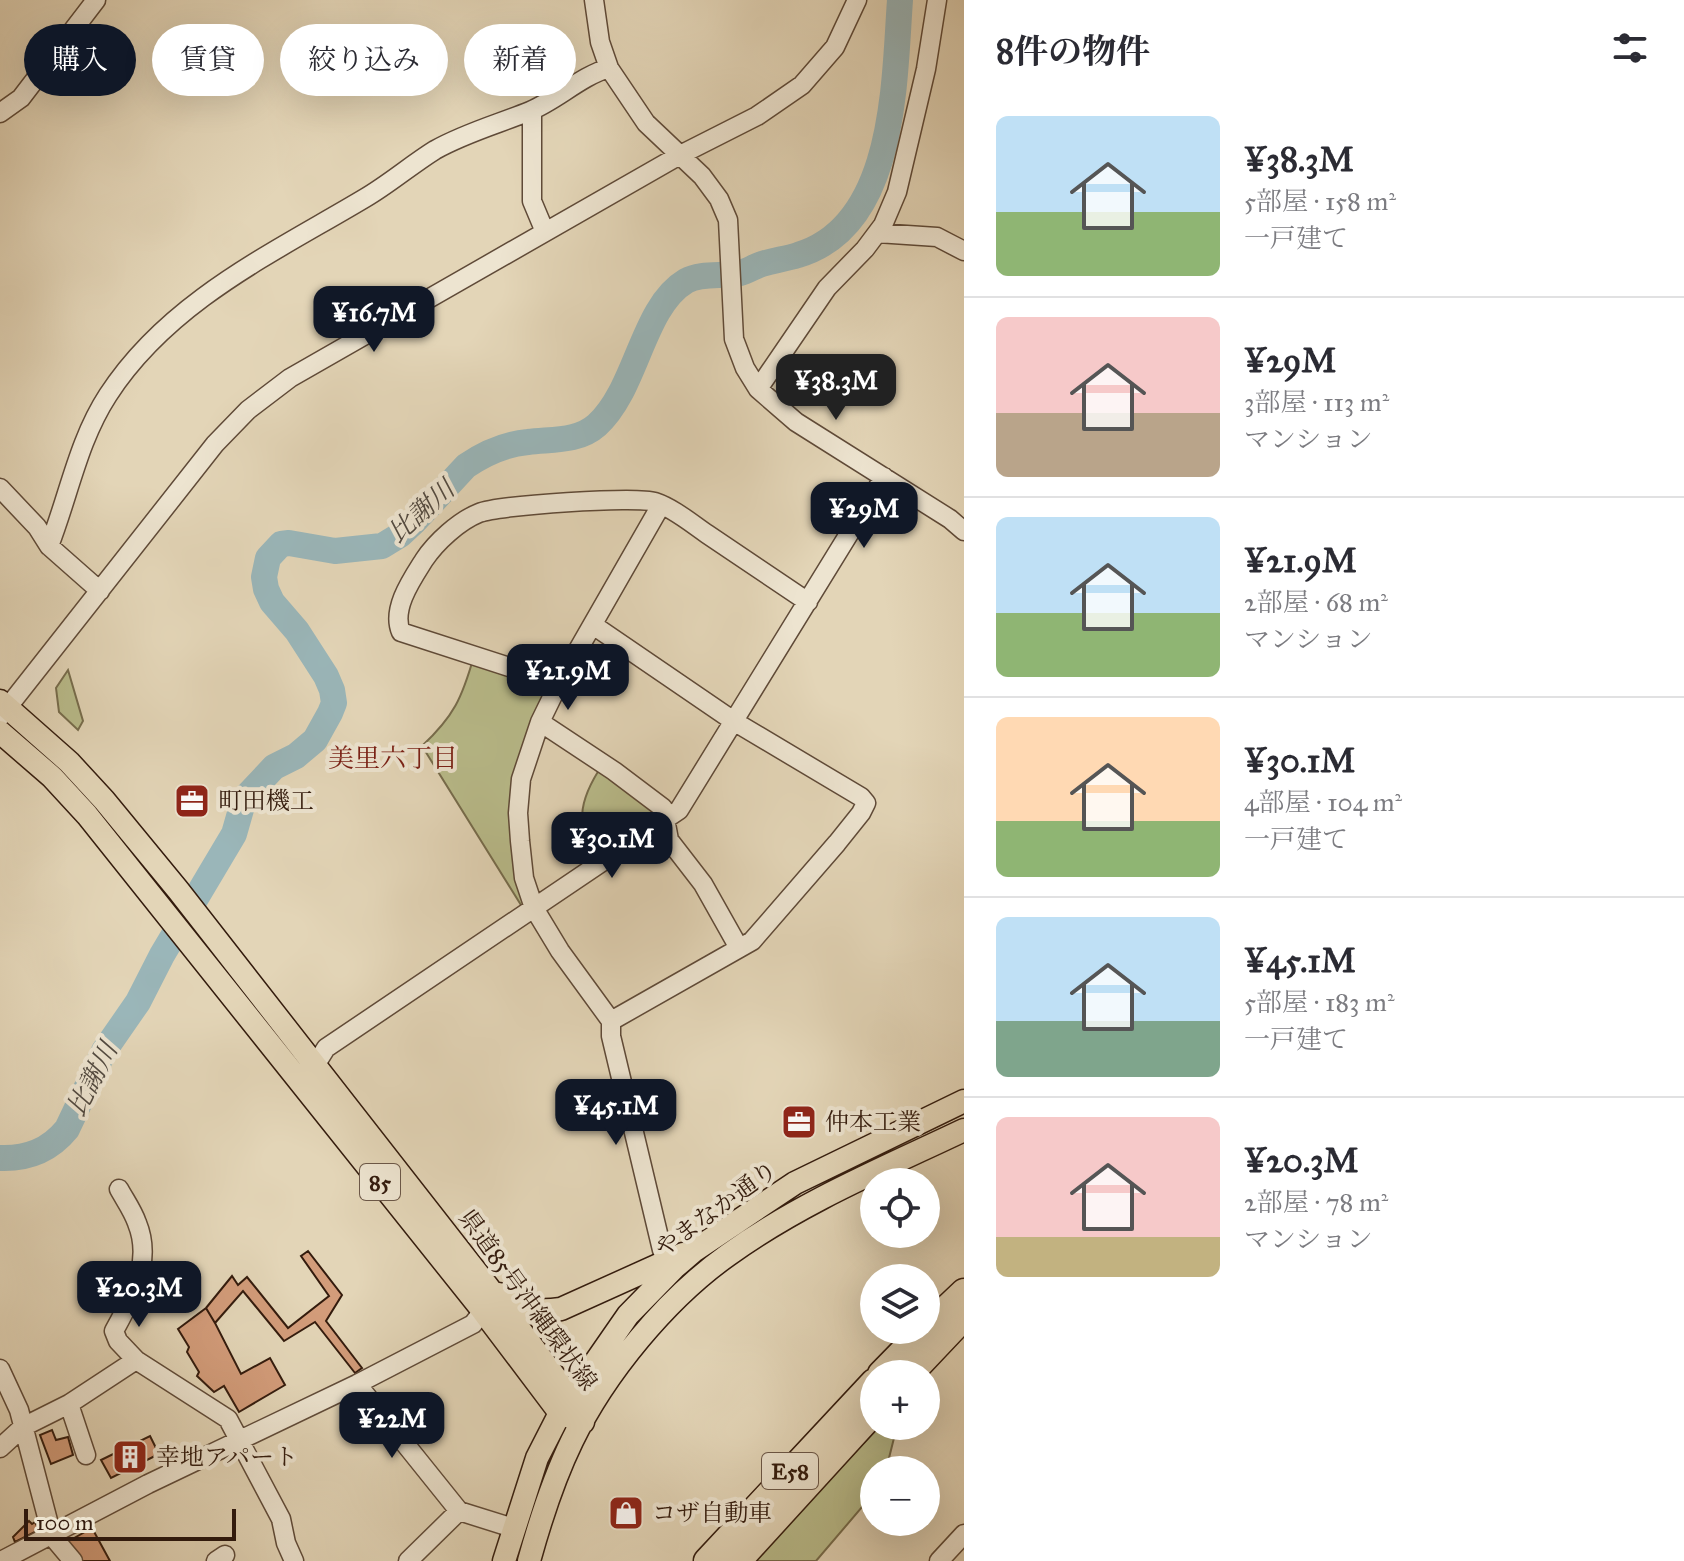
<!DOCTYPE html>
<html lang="ja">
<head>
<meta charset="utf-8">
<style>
	body { margin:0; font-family:"IM FELL Great Primer","Noto Serif JP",serif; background:#f2f2f3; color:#2b2b33; height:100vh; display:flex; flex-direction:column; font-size:30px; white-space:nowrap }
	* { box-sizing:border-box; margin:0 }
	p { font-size:26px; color:#7c7c81 }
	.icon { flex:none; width:44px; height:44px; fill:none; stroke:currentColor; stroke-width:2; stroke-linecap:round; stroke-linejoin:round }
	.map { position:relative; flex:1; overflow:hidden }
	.side { display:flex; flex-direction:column; background:#fff; width:720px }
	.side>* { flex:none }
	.banner { position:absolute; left:24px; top:24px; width:760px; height:72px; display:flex; gap:16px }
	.tools { position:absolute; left:860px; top:1168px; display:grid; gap:16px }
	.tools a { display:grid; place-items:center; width:80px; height:80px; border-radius:50%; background:#fff; box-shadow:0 8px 32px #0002; font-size:40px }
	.scale { position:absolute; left:24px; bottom:20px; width:212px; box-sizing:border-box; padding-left:8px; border:4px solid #331b0d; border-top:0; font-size:22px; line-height:28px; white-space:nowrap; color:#331b0d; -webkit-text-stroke:6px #ede4d0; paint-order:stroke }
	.price { position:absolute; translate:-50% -68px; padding:0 18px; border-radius:16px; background:#111827; color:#fff; font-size:26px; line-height:52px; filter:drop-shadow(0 2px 4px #0008) }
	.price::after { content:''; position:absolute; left:50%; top:48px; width:24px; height:18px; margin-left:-12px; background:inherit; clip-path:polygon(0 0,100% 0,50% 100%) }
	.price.on { background:#222; color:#fff }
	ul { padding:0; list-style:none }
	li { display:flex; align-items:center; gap:24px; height:200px; padding:0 32px }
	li+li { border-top:2px solid #e1e1e2 }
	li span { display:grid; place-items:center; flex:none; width:224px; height:160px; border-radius:12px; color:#555 }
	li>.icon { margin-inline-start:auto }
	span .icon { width:96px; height:96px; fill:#fffc; stroke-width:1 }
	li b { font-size:34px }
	h2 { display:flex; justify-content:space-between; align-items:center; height:96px; padding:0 32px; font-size:34px }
	.chip { padding:0 28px; border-radius:36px; background:#fff; box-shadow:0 8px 32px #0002; font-size:28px; line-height:72px }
	.chip.on { background:#111827; color:#fff }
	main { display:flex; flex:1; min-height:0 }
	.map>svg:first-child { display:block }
	.green { fill:#b9bc8b; stroke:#766c4c; stroke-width:2 }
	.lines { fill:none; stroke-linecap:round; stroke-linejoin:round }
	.river { stroke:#9ab6b9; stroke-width:26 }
	.building { fill:#d39c7a; stroke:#331b0d; stroke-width:2 }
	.minor-casing { stroke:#5f4a38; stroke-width:21 }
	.major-casing { stroke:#331b0d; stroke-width:25 }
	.highway-casing { stroke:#331b0d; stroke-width:29 }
	.minor { stroke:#ede4d0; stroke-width:18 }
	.major { stroke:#e3d5b7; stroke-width:22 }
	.highway { stroke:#e3d5b7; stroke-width:26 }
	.labels { text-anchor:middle; stroke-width:8; stroke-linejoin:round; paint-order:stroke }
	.shield { fill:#ede4d0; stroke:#6b5748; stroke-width:2 }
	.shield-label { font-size:22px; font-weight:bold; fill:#331b0d }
	.poi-label { font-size:24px; fill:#331b0d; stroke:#ede4d0; text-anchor:start }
	.street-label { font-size:24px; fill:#331b0d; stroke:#ede4d0 }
	.water-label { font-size:26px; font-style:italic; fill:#524a41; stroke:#ede4d0 }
	.neighbourhood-label { font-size:26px; fill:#7a1f14; stroke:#ede4d0 }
</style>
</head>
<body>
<main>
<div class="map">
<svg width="964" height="1561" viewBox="0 0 964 1561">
	<rect width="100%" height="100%" fill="#e3d5b7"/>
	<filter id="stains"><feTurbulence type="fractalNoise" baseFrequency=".0025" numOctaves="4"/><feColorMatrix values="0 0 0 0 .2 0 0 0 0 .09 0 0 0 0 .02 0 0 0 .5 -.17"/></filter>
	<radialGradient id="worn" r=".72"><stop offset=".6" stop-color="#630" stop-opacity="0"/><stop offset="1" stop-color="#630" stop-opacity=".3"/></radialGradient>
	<!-- green -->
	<path class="green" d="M474 656 559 683 521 779 526 913 422 746C454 716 462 698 474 656Z
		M68 670 83 721 78 730 59 712 56 688Z
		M603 764 666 817 593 867C579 822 575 805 603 764Z
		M880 1426H897L886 1470H874V1493L816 1561H751Z"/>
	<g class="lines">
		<!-- river -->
		<path class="river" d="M0 1158C27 1159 49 1151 67 1129L104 1051 138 1002 162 955 234 834 244 799 274 767 296 756 315 740 330 713 334 703 332 690 326 676 297 631 272 602 266 589 264 577 268 558 281 544 289 543 335 551 382 546 400 535 415 521 466 466C485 453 505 444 528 442 552 439 578 442 597 425 637 389 642 307 686 281 702 272 723 277 740 273 748 271 755 266 762 264 774 260 786 259 798 255 896 226 894 82 900 0"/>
	</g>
	<!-- building -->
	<path class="building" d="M308 1251 342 1295 326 1321 362 1368 355 1373 315 1322 284 1341 243 1291 215 1323 206 1308 232 1276 238 1285 247 1277 288 1328 329 1296 301 1256Z
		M308 1251 342 1295 326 1321 362 1368 355 1373 315 1322 284 1341 243 1291 215 1323 241 1374 270 1358 285 1385 239 1412 224 1386 214 1392 197 1376 199 1372 187 1352 189 1347 178 1329 206 1308 232 1276 238 1285 247 1277 288 1328 329 1296 301 1256Z
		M52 1430 56 1440 68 1437 73 1455 51 1464 40 1435Z
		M150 1436 159 1454 111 1478 101 1460Z
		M29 1521 32 1524 35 1522 39 1530 15 1542 13 1537Z
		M92 1528 110 1561H82L67 1542Z"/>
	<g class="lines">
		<defs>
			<path id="minor" d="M594 0 600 42 609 68 646 123 702 176 719 199 728 220 734 339 745 368 758 389 796 422 950 519 964 531
				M532 111V201L545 232
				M0 113 21 98 96 0
				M877 233 937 237 964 251
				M758 389 827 288 865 249 883 225 897 192 926 69 937 0
				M0 488 37 527 49 546 100 591
				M661 505 559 683 540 722 521 779 518 813 520 841 524 878 534 908 560 951 611 1021V1036L662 1250 668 1259
				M49 546C69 495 78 441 108 395 169 301 273 253 365 198 389 184 411 165 435 150 465 133 498 124 530 111 557 100 581 76 609 68
				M593 625 735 722 861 797 866 803 861 813 837 843 752 941 611 1021
				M559 683 401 632C391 609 412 579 424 560 436 542 459 521 479 513 499 505 636 496 655 502 673 508 691 523 707 534 741 557 774 579 808 602
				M0 717 215 444 248 410 290 378 680 155 757 116 802 85 835 47 857 0
				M540 722 614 771 663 808 669 840 703 884 739 948
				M305 1072 316 1064 326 1048 679 810 884 477
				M119 1189C125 1200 133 1211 137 1223 153 1262 132 1298 114 1331L118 1341 136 1360 228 1419 281 1519 286 1543 294 1561
				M0 1369 19 1410 52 1536 73 1561
				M357 1384 459 1511 513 1528
				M69 1404 86 1455
				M0 1448 23 1427 69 1404 136 1360
				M1 1561 148 1484 357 1384 473 1324 483 1311
				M216 1561 225 1555
				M408 1561 459 1511
				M939 1561 964 1534"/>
			<path id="major" d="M0 701 69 762 104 800 178 890 488 1287 570 1397 583 1422
				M0 732 52 777 87 815 483 1311 560 1413 583 1422
				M499 1294C524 1309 531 1313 561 1309L683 1254
				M504 1561 537 1458 560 1413 628 1315 674 1268 695 1250 795 1183 964 1101
				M529 1561C540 1521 554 1478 572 1441 605 1373 666 1299 728 1255 800 1203 884 1168 964 1130"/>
			<path id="highway" d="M926 1328 964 1292
				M881 1374 924 1330
				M910 1374 964 1317
				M707 1561 874 1382
				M738 1561 874 1412"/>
		</defs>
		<!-- minor casing -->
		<use href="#minor" class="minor-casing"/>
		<!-- major casing -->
		<use href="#major" class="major-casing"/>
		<!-- highway casing -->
		<use href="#highway" class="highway-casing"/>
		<!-- minor -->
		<use href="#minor" class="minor"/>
		<!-- major -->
		<use href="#major" class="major"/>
		<!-- highway -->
		<use href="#highway" class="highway"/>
	</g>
	<!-- icons -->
	<defs>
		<symbol id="office-square" viewBox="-11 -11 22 22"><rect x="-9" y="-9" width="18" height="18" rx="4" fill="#8f2418" stroke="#ede4d0"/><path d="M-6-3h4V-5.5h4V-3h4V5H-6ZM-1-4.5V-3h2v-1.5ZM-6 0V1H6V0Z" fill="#fff"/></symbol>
		<symbol id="building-square" viewBox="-11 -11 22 22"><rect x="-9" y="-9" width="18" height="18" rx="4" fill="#8f2418" stroke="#ede4d0"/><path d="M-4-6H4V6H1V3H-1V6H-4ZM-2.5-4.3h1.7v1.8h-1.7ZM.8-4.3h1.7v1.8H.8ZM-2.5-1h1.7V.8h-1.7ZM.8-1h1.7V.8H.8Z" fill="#fff"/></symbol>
		<symbol id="shop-square" viewBox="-11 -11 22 22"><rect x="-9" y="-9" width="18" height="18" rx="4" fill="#8f2418" stroke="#ede4d0"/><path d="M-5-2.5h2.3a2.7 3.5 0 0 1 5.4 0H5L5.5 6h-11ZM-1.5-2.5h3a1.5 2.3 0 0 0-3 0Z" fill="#fff"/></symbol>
	</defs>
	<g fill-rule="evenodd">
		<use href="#office-square" x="172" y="781" width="40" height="40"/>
		<use href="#office-square" x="779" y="1102" width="40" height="40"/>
		<use href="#building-square" x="110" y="1437" width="40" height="40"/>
		<use href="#shop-square" x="606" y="1493" width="40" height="40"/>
	</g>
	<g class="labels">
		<!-- shield labels -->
		<g class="shield">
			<rect x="360" y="1164" width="40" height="36" rx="6"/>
			<rect x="762" y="1453" width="56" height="36" rx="6"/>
		</g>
		<g class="shield-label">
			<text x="380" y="1190">85</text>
			<text x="790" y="1479">E58</text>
		</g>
		<!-- poi labels -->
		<g class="poi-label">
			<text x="218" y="809">町田機工</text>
			<text x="825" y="1130">仲本工業</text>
			<text x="156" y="1465">幸地アパート</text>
			<text x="652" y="1521">コザ自動車</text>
		</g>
		<!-- street labels -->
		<g class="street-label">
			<text transform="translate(716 1209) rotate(-36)" y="8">やまなか通り</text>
			<text transform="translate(528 1300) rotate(54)" y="8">県道85号沖縄環状線</text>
		</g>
		<!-- water labels -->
		<g class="water-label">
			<text transform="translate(421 511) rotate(-42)" y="9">比謝川</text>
			<text transform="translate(92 1079) rotate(-63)" y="9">比謝川</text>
		</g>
		<!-- neighbourhood labels -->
		<g class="neighbourhood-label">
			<text x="393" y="767">美里六丁目</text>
		</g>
	</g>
	<rect width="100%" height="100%" filter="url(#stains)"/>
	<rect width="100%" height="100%" fill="url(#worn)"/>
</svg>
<div class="tools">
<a><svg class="icon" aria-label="locate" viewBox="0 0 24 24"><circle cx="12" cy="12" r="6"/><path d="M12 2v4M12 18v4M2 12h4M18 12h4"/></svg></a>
<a><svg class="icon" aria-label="layers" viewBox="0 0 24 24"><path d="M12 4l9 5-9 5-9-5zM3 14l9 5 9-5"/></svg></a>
<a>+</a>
<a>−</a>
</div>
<div class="scale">100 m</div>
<b class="price" style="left:374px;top:354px">¥16.7M</b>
<b class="price on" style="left:836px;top:422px">¥38.3M</b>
<b class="price" style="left:864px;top:550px">¥29M</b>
<b class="price" style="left:568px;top:712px">¥21.9M</b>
<b class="price" style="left:612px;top:880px">¥30.1M</b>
<b class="price" style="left:616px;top:1147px">¥45.1M</b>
<b class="price" style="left:139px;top:1329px">¥20.3M</b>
<b class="price" style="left:392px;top:1460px">¥22M</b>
<div class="banner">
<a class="chip on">購入</a>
<a class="chip">賃貸</a>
<a class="chip">絞り込み</a>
<a class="chip">新着</a>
</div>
</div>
<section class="side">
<h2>8件の物件<svg class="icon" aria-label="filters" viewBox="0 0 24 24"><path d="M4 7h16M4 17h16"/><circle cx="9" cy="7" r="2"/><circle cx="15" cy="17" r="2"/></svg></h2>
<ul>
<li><span style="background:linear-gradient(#bfe0f5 60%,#8fb573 0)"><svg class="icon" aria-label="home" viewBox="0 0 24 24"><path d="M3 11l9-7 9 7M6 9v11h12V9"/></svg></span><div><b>¥38.3M</b><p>5部屋 · 158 m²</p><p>一戸建て</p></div></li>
<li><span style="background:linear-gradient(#f6c9c9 60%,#b9a48a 0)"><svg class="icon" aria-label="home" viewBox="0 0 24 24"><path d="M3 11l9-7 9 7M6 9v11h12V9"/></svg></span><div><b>¥29M</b><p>3部屋 · 113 m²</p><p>マンション</p></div></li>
<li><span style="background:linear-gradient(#bfe0f5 60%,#8fb573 0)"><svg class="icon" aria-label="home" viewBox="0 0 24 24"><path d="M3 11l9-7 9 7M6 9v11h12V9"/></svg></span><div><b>¥21.9M</b><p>2部屋 · 68 m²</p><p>マンション</p></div></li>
<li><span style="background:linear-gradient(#ffd9b3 65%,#8fb573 0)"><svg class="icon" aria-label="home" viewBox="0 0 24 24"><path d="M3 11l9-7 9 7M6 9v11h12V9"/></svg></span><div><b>¥30.1M</b><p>4部屋 · 104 m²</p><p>一戸建て</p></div></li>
<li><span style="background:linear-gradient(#bfe0f5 65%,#7fa58c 0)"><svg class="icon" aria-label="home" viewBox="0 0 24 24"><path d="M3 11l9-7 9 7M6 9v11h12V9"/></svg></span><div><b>¥45.1M</b><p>5部屋 · 183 m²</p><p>一戸建て</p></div></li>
<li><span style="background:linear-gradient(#f6c9c9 75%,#c2b280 0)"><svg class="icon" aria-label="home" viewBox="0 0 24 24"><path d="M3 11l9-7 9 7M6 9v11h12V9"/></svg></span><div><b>¥20.3M</b><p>2部屋 · 78 m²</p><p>マンション</p></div></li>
</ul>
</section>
</main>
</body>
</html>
